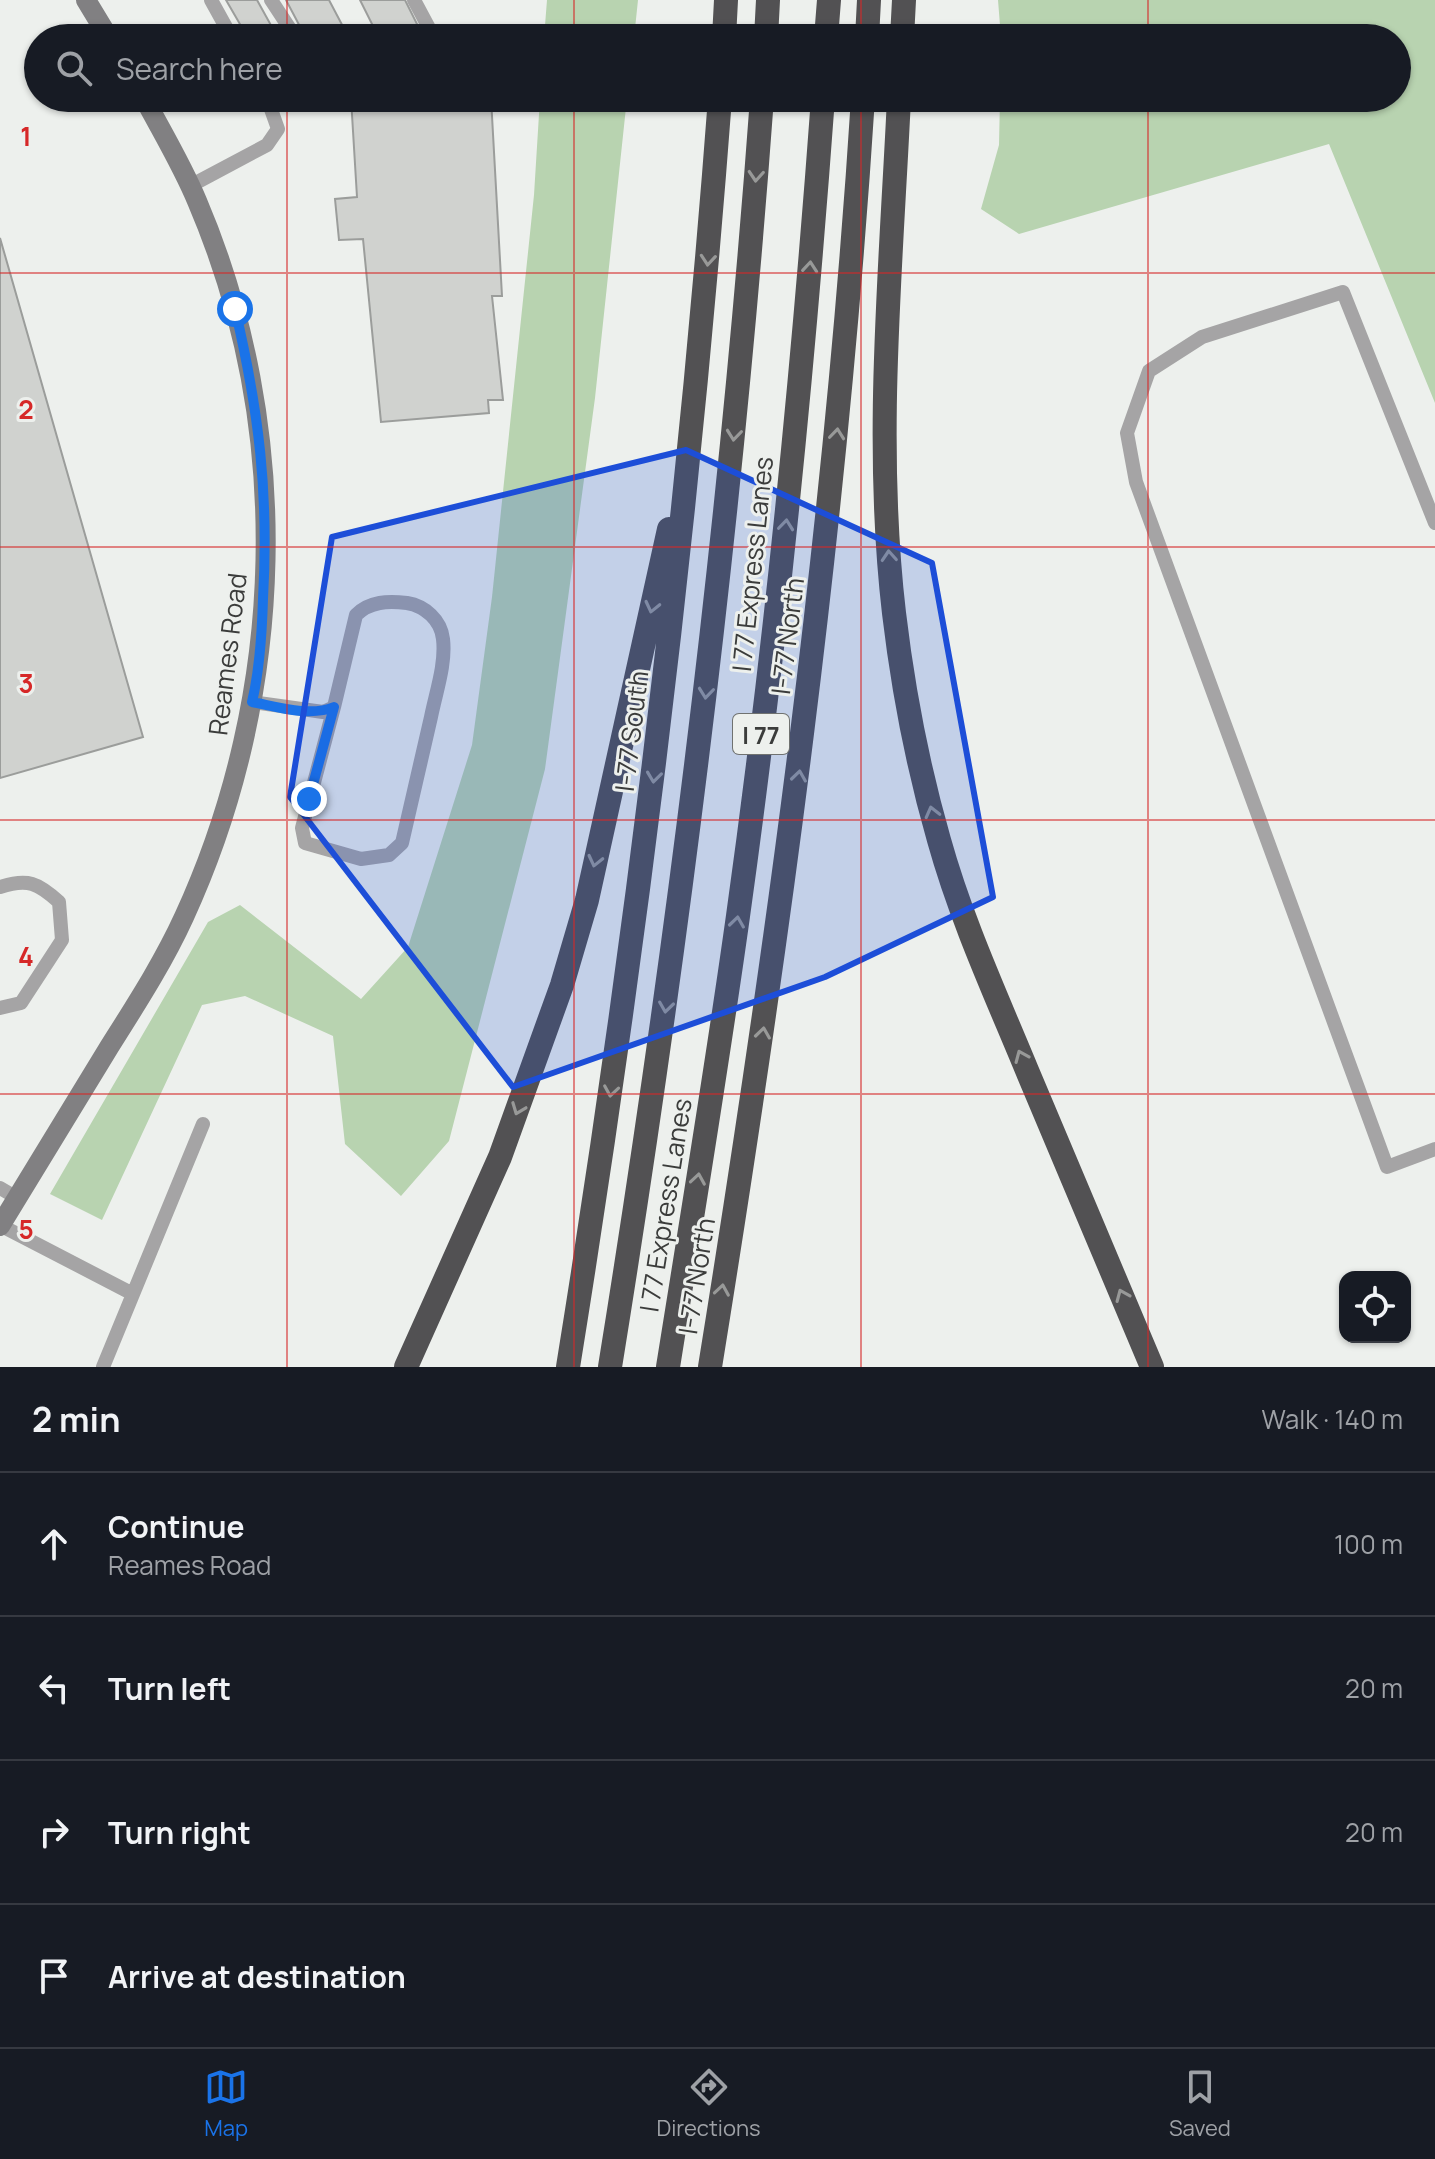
<!DOCTYPE html>
<html lang="en">
<head>
<meta charset="utf-8">
<style>
  :root { --surface:#171b24; --page:#242831; --text:#f1f3f6; --muted:#9ea1a6; --line:#363941; --accent:#1a73e8 }
  body { margin:0; font-family:Manrope,sans-serif; background:var(--page); color:var(--text) }
  .controls { position:absolute; right:24px; bottom:24px; display:grid; overflow:hidden; border-radius:16px; box-shadow:0 2px 6px #0004 }
  .controls button { width:72px; height:72px; display:grid; place-items:center; padding:0; border:0; border-bottom:2px solid var(--line); background:var(--surface); color:var(--text); font:40px sans-serif }
  .stop { position:absolute; width:24px; height:24px; margin:-18px; border:6px solid #1a73e8; border-radius:50%; background:#fff }
  .stop.end { background:#1a73e8; border-color:#fff; box-shadow:0 2px 8px #0008 }
  .list { margin:0; padding:0; list-style:none }
  h2 { display:flex; justify-content:space-between; align-items:center; height:104px; margin:0; padding:0 32px; font-size:34px }
  h2 small { font-size:26px; font-weight:400; color:var(--muted) }
  .list li { display:grid; grid-template-columns:52px 1fr auto; gap:24px; align-items:center; box-sizing:border-box; height:144px; padding:0 32px; border-top:2px solid var(--line) }
  .list b { display:block; font-size:30px; white-space:nowrap }
  .list p { margin:0; font-size:26px; white-space:nowrap; color:var(--muted) }
  .list em { font-size:26px; font-style:normal; color:var(--muted) }
  .icon { flex:none; width:44px; height:44px; fill:none; stroke:currentColor; stroke-width:2; stroke-linecap:round; stroke-linejoin:round }
  .map { position:relative; flex:none; width:1435px; height:1367px; overflow:hidden }
  .search { position:absolute; background:var(--surface); box-shadow:0 2px 6px #0004; left:24px; right:24px; top:24px; height:88px; display:flex; align-items:center; gap:20px; box-sizing:border-box; padding:0 28px; border-radius:44px; color:var(--muted); font-size:30px }
  .sheet { height:680px; background:var(--surface) }
  nav { display:flex; justify-content:space-around; align-items:center; box-sizing:border-box; height:112px; border-top:2px solid var(--line); background:var(--surface); font-size:22px; color:var(--muted) }
  nav a { display:grid; justify-items:center; gap:4px }
  nav .on { color:var(--accent) }
  .map>svg:first-child { display:block }
</style>
</head>
<body>
<div class="map">
<svg width="1435" height="1367" viewBox="0 0 1435 1367">
  <rect width="100%" height="100%" fill="#edf0ed"/>
  <path fill="#b8d3b0" d="M547,0H638L634,38H544Z
    M998,0H1435V403L1329,144L1019,234L981,209L999,145L1000,98H1397V38H1001Z
    M540,98H627L595,398L545,769L449,1141L401,1196L345,1144L333,1036L245,996L202,1005L102,1220L50,1194L208,922L240,905L361,999L408,947L472,745L492,597L534,195Z"/>
  <path fill="#d0d2cf" stroke="#9b9d9b" stroke-width="2" d="M226,0H257L278,38H248Z
    M286,0H329L349,38H306Z
    M360,0H405L421,32L408,38H379Z
    M351,98H491L502,296H492L503,400H488L489,413L381,422L363,239L339,240L335,199L357,197Z
    M0,238L143,737L0,778Z"/>
  <g fill="none" stroke-linecap="round" stroke-linejoin="round">
    <path stroke="#a5a4a5" stroke-width="14" d="M211,0L232,38
      M271,0L296,38
      M414,0L429,28L419,38
      M190,186L267,145L278,129L267,98
      M1435,523L1343,292L1202,337L1149,371L1127,433L1136,482L1387,1167L1435,1149
      M252,702L323,712L334,707L356,615C370,601 388,601 407,603C425,606 441,620 443,639C446,664 436,692 431,717C421,759 412,801 402,843L389,855L361,859L305,843L302,828L334,707
      M0,887C28,878 38,883 59,902L62,940L21,1003L0,1008
      M0,1188L17,1198
      M0,1225L133,1294
      M103,1367L203,1124"/>
    <path stroke="#818082" stroke-width="20" d="M86,0L109,38
      M0,1226C36,1167 72,1108 108,1049C135,1006 163,963 184,917C287,693 294,428 197,201C182,165 162,132 144,98"/>
    <path stroke="#525153" stroke-width="24" d="M724,38L726,0
      M766,38L768,0
      M826,38L829,0
      M867,38L869,0
      M902,38L904,0
      M899,98C891,269 874,442 894,613C903,689 918,767 939,840C961,919 995,993 1026,1068C1068,1168 1110,1267 1152,1367
      M406,1367L500,1157L562,985L587,900L669,529
      M568,1367C636,946 688,524 720,98
      M610,1367C678,946 731,524 762,98
      M668,1367C692,1217 717,1067 738,916C776,644 803,372 823,98
      M710,1367C778,946 836,524 863,98"/>
  </g>
  <defs><path id="oneway-chevron" d="M-2-3.5L2.5 0L-2 3.5" fill="none" stroke-width="1.6" stroke-linecap="round" stroke-linejoin="round" transform="scale(2)"/></defs>
  <g stroke="#989998">
    <use href="#oneway-chevron" transform="translate(756 176) rotate(94)"/>
    <use href="#oneway-chevron" transform="translate(708 260) rotate(95)"/>
    <use href="#oneway-chevron" transform="translate(810 267) rotate(-85)"/>
    <use href="#oneway-chevron" transform="translate(837 434) rotate(-84)"/>
    <use href="#oneway-chevron" transform="translate(734 435) rotate(96)"/>
    <use href="#oneway-chevron" transform="translate(786 525) rotate(-84)"/>
    <use href="#oneway-chevron" transform="translate(889 556) rotate(-94)"/>
    <use href="#oneway-chevron" transform="translate(652 607) rotate(103)"/>
    <use href="#oneway-chevron" transform="translate(706 693) rotate(96)"/>
    <use href="#oneway-chevron" transform="translate(799 776) rotate(-82)"/>
    <use href="#oneway-chevron" transform="translate(654 777) rotate(97)"/>
    <use href="#oneway-chevron" transform="translate(932 812) rotate(-104)"/>
    <use href="#oneway-chevron" transform="translate(595 861) rotate(103)"/>
    <use href="#oneway-chevron" transform="translate(737 922) rotate(-82)"/>
    <use href="#oneway-chevron" transform="translate(666 1007) rotate(98)"/>
    <use href="#oneway-chevron" transform="translate(763 1033) rotate(-82)"/>
    <use href="#oneway-chevron" transform="translate(1021 1056) rotate(-113)"/>
    <use href="#oneway-chevron" transform="translate(611 1091) rotate(99)"/>
    <use href="#oneway-chevron" transform="translate(518 1109) rotate(111)"/>
    <use href="#oneway-chevron" transform="translate(698 1179) rotate(-81)"/>
    <use href="#oneway-chevron" transform="translate(722 1290) rotate(-81)"/>
    <use href="#oneway-chevron" transform="translate(1122 1295) rotate(-113)"/>
  </g>
  <g fill="none" stroke-linecap="round" stroke-linejoin="round">
    <path stroke="#1a73e8" stroke-width="10" d="M235,309C259,411 269,494 263,599C262,632 260,669 252,702C278,707 310,717 334,707L309,799"/>
  </g>
  <path fill="#1d4ed8" fill-opacity="0.2" stroke="#1d4ed8" stroke-width="6" stroke-linejoin="round" d="M686,450L932,563L993,897L825,977L513,1087L290,797L332,537Z"/>
  <path fill="none" stroke="#d62828" stroke-width="2" stroke-opacity="0.55" d="M287,0V38M574,0V38M861,0V38M1148,0V38M287,98V1367M574,98V1367M861,98V1367M1148,98V1367M0,273H1435M0,547H1435M0,820H1435M0,1094H1435"/>
  <g text-anchor="middle" dominant-baseline="central" stroke-width="6" stroke-linejoin="round" paint-order="stroke">
    <rect fill="#edf0ed" stroke="#707270" stroke-width="2" x="733" y="714" width="56" height="40" rx="6"/>
    <g font-size="24" font-weight="bold" fill="#3b3c3b">
      <text x="761" y="734">I 77</text>
    </g>
    <g font-size="26" fill="#3b3c3b" stroke="#edf0ed">
      <text transform="translate(752 564) rotate(-84)">I 77 Express Lanes</text>
      <text transform="translate(787 636) rotate(-83)">I-77 North</text>
      <text transform="translate(227 654) rotate(-83)">Reames Road</text>
      <text transform="translate(631 731) rotate(-83)">I-77 South</text>
      <text transform="translate(665 1205) rotate(-81)">I 77 Express Lanes</text>
      <text transform="translate(696 1276) rotate(-81)">I-77 North</text>
    </g>
  </g>
  <g font-size="26" text-anchor="middle" font-weight="bold" fill="#d62828" stroke="#edf0ed" stroke-width="6" stroke-linejoin="round" paint-order="stroke">
    <text x="26" y="146">1</text>
    <text x="26" y="419">2</text>
    <text x="26" y="693">3</text>
    <text x="26" y="966">4</text>
    <text x="26" y="1239">5</text>
  </g>
</svg>
<div class="controls">
<button><svg class="icon" aria-label="locate" viewBox="0 0 24 24"><circle cx="12" cy="12" r="6"/><path d="M12 2v4M12 18v4M2 12h4M18 12h4"/></svg></button>
</div>
<div class="stop" style="left:235px;top:309px"></div>
<div class="stop end" style="left:309px;top:799px"></div>
<div class="search"><svg class="icon" aria-label="search" viewBox="0 0 24 24"><circle cx="10" cy="10" r="6"/><path d="M15 15l6 6"/></svg>Search here</div>
</div>
<section class="sheet">
<h2>2 min<small>Walk · 140 m</small></h2>
<ul class="list">
<li><svg class="icon" aria-label="ahead" viewBox="0 0 24 24"><path d="M12 20V5M6 11l6-6 6 6"/></svg><div><b>Continue</b><p>Reames Road</p></div><em>100 m</em></li>
<li><svg class="icon" aria-label="left" viewBox="0 0 24 24"><path d="M17 20v-9H6M10 6l-5 5 5 5"/></svg><div><b>Turn left</b></div><em>20 m</em></li>
<li><svg class="icon" aria-label="right" viewBox="0 0 24 24"><path d="M7 20v-9h11M14 6l5 5-5 5"/></svg><div><b>Turn right</b></div><em>20 m</em></li>
<li><svg class="icon" aria-label="arrive" viewBox="0 0 24 24"><path d="M6 21V4h12l-3 4 3 4H6"/></svg><div><b>Arrive at destination</b></div></li>
</ul>
</section>
<nav>
<a class="on"><svg class="icon" aria-label="map" viewBox="0 0 24 24"><path d="M3 6l6-2 6 2 6-2v14l-6 2-6-2-6 2zM9 4v14M15 6v14"/></svg>Map</a>
<a><svg class="icon" aria-label="directions" viewBox="0 0 24 24"><path d="M12 3l9 9-9 9-9-9zM9 14v-3h6M13 9l2 2-2 2"/></svg>Directions</a>
<a><svg class="icon" aria-label="saved" viewBox="0 0 24 24"><path d="M7 4h10v16l-5-4-5 4z"/></svg>Saved</a>
</nav>
</body>
</html>
